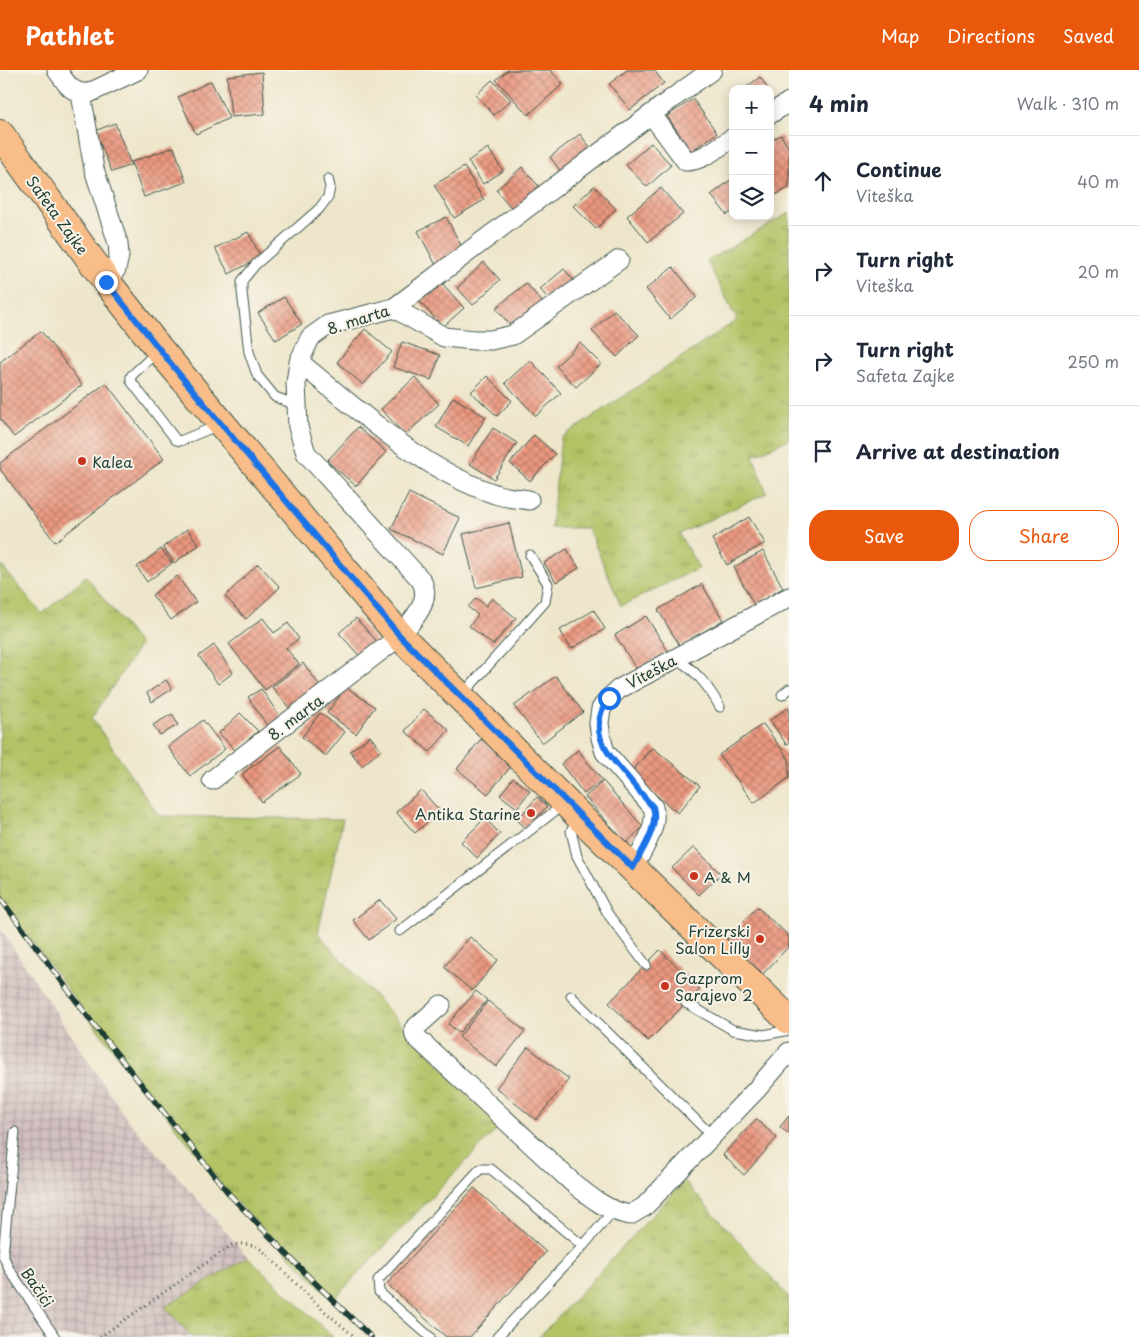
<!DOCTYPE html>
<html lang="en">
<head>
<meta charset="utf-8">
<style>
  :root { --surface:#fff; --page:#f2f2f3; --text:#1f2937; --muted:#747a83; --line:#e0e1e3; --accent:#ea580c }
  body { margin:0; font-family:"Playpen Sans",sans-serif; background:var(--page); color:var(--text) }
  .controls { position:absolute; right:15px; top:15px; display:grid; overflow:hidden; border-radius:10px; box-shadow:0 2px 12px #0003 }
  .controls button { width:45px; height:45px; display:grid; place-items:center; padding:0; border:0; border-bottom:1px solid var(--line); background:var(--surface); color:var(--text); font:25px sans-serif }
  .stop { position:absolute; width:15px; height:15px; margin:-11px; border:4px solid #1a73e8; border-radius:50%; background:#fff }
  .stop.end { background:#1a73e8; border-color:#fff; box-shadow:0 1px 5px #0008 }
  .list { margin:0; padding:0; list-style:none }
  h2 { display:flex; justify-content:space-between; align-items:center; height:65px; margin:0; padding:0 20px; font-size:21px }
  h2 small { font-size:16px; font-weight:400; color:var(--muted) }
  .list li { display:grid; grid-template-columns:32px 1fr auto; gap:15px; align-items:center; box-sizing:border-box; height:90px; padding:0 20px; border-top:1px solid var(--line) }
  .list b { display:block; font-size:19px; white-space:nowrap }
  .list p { margin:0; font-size:16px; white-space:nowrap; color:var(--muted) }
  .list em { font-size:16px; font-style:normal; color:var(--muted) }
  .actions { display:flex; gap:10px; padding:15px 20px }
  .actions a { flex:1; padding:11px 0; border:1px solid var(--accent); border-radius:20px; text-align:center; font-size:18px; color:var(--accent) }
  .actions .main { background:var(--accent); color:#fff }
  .icon { flex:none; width:28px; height:28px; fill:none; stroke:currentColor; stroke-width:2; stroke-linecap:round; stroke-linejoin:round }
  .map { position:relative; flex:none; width:789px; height:1267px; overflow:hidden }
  header { display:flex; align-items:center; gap:30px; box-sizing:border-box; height:70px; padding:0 25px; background:var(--accent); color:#fff }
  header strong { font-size:24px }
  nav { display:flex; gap:28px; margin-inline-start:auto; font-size:18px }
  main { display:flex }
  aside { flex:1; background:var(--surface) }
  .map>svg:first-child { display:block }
</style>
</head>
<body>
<header>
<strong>Pathlet</strong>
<nav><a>Map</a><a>Directions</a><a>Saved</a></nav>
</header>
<main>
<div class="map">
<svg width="789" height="1267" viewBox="0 0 789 1267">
  <defs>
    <pattern id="industrial-grid" width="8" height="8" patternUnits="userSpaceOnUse" patternTransform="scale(1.25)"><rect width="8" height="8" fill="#d1bfbf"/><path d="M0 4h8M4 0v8" fill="none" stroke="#a99c9c"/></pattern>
    <pattern id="grass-tufts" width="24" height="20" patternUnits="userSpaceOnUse" patternTransform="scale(1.25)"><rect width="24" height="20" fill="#b2c265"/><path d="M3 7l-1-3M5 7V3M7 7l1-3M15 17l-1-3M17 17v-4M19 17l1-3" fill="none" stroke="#909f54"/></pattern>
    <pattern id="building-cross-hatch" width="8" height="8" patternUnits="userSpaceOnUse" patternTransform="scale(1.25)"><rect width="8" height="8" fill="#eb977f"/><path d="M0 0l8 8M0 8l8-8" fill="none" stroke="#be7c69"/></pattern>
  </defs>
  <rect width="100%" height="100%" fill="#f7f3e8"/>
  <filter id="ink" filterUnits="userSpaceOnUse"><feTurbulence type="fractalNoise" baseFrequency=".02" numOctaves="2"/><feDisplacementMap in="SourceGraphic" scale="10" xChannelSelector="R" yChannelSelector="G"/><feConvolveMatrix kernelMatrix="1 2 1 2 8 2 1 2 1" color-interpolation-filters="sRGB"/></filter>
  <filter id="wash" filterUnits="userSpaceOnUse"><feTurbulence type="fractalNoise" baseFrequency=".0096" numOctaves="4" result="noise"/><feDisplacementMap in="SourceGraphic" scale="20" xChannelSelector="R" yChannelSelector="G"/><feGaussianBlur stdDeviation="1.12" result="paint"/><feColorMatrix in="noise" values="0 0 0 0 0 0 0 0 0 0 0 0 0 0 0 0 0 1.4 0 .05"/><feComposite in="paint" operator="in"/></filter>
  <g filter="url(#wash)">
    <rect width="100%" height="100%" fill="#eee6cb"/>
    <path fill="url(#industrial-grid)" d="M0,858L126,1048L248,1187L165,1237L192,1267H0Z"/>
    <path fill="url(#grass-tufts)" stroke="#68804c" d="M789,143V369L753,386L767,423L679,464L699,498L621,536L588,458H551L561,368L737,250L707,191Z
      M0,494L42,544L86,506L140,575L92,648L159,746L343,749L318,863L369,920L499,1057L333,1230L230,1125L97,959L0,828Z
      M684,1111L789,1227V1267H539Z
      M248,1187L333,1267H192L165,1237Z"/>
    <g id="blocks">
      <path fill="url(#building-cross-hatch)" d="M508,0H550L563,14L528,45L496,10Z
        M627,0H654L664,13L630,40L609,14Z
        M262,2L265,44L231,47L227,6Z
        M760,7L768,19H744Z
        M492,10L511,30L494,45L476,25Z
        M211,11L229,48L196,64L178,27Z
        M693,29L717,63L691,81L667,46Z
        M115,53L131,95L112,102L95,61Z
        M580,64L595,84L565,107L550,87Z
        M781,65L789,79V118L775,125L770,116V71Z
        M651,73L671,95L647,117L626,95Z
        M174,77L186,112L144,127L131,92Z
        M488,78L503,101L483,114L468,91Z
        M464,97L484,130L454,148L434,115Z
        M522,97L543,121L516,143L496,120Z
        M733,108V141L727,145L711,125Z
        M594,116L616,139L596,159L573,136Z
        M661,118L683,144L648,172L627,146Z
        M446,147L464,181L436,195L418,161Z
        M248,162L261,187L229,204L215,178Z
        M484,192L500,210L473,235L457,218Z
        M673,197L697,227L670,249L646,219Z
        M564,199L575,212L551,232L540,219Z
        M442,213L464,238L443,257L420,232Z
        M526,213L544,234L514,260L496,238Z
        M284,227L302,254L276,270L258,243Z
        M614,240L639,265L617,287L592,261Z
        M365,259L392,282L363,315L337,292Z
        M41,261L82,315L14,367L0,349V292Z
        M402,272L440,285L431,310L393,297Z
        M580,273L601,294L576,317L556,296Z
        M530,290L561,323L536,346L505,313Z
        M487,306L512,331L497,346L471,322Z
        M415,307L439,334L405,365L381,339Z
        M106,313L164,389L55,472L0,399V393Z
        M453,327L486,347L468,376L436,357Z
        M358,357L386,382L356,416L327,391Z
        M493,358L517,373L494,409L470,394Z
        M534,365L555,384L530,411L510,393Z
        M409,423L460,448L443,484L391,459Z
        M749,447L765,473L727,495L712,469Z
        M509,453L522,507L476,518L463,464Z
        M187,459L199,475L174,493L163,477Z
        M161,479L172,493L147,512L137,497Z
        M567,479L579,498L556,512L544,493Z
        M763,481L783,518L754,535L734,497Z
        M258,494L280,517L246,549L225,526Z
        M177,506L196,532L171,550L152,525Z
        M702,514L723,550L680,576L658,540Z
        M476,528L486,536L492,528L516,548L493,575L469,556L478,545L468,537Z
        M594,540L605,559L571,579L560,560Z
        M646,546L668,581L637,600L615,565Z
        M263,548L274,563L288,553L299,569L286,578L299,594L265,620L229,574Z
        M356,548L380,575L363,590L339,563Z
        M214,575L233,603L218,614L199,586Z
        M303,593L324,621L294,644L272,617Z
        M556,606L583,642L542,673L514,636Z
        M166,610L172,619L152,632L147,623Z
        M346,617L375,637L356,664L327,643Z
        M261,619L283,651L270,660L248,627Z
        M789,637V673L786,674L770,650Z
        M424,639L449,660L430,682L405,661Z
        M240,643L258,661L236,681L219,663Z
        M320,643L345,662L326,686L302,667Z
        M172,644L178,655L160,665L153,655Z
        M203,650L225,679L190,706L168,677Z
        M763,654L789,689V708L754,733L719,685Z
        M370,666L381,680L362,696L350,681Z
        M481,669L513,694L488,724L457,699Z
        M280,676L301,704L262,732L242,704Z
        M652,677L700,716L678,743L630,704Z
        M578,680L602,710L584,724L561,694Z
        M513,708L530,721L517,738L500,725Z
        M603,711L643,757L626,773L585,727Z
        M421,720L440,741L415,763L396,742Z
        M537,727L547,736L527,759L517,750Z
        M485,748L500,764L477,788L461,772Z
        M694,777L721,804L699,825L672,798Z
        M380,830L396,849L369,870L353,850Z
        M757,837L789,866V876L763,904L726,870Z
        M470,867L498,890L472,921L444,897Z
        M660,880L700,919L648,971L609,933Z
        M476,921L487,930L459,963L448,954Z
        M488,931L525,961L496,997L459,967Z
        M528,977L569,1009L536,1050L496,1018Z
        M789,1046V1064L780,1057Z
        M756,1049L777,1068L744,1105L723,1085Z
        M474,1118L546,1182L470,1267H446L387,1214Z"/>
    </g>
  </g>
  <g filter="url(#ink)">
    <use href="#blocks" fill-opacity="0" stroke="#3e564b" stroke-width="1"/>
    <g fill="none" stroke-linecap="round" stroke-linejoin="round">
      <g stroke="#3e564b" stroke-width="11">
        <path id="service" d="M158,281L131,306V311L176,370L180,371L219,355
          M296,335L275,327L257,305L249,282L242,222V211L256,194L319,139L328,127L330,117L328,109
          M675,588C697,601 708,616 720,637
          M462,625L545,532L548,514L530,485
          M782,625L789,619
          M579,750L571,761L577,786L608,844L646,895
          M400,861L564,734
          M571,926L712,1066
          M686,933L733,960L764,965L789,960
          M15,1062L3,1185L9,1199L55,1267
          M430,1267L379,1222L378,1210L480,1099H491L583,1176
          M497,1267L583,1176L613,1141"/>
      </g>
      <g stroke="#3e564b" stroke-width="21">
        <path id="minor" d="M57,0C66,13 72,25 89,23L138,0
          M81,24L94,99L118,173L119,186L116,199L107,212
          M770,44L789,32
          M652,45L686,91C703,91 719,76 733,68
          M394,238L444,267L474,270H491L513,265L619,190
          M299,292C360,341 420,399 495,424C506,428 518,428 529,430
          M212,710L400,566C413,549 433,531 421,510L306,383L298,357L296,313L299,292L310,268L328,255L394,238L670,30L712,0
          M633,798C642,780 659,757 653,737L605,682L601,668L599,653L601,639L609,628L619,619L789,527
          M441,935L414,959L415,966L573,1113C590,1127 607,1141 630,1145L644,1137L756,1020L789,982"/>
      </g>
      <g stroke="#3e564b" stroke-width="30">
        <path id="primary" d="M0,64L107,212L159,279L400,566L581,748L789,950"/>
      </g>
      <path stroke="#3e564b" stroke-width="3" stroke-dasharray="1 4" stroke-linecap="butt" d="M100,1267L232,1175C244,1173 252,1174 262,1180L322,1239L355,1267"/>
      <use href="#service" stroke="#fff" stroke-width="9"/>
      <use href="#minor" stroke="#fff" stroke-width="19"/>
      <use href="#primary" stroke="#f8bd88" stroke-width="28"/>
      <g stroke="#1f3d34" stroke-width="5.5">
        <path id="rail" d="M0,828L97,959L230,1125L308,1206L371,1267"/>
      </g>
      <use href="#rail" stroke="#f7f3e8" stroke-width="4" stroke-dasharray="11" stroke-linecap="butt"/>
    </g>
  </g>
  <g fill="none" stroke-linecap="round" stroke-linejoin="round" filter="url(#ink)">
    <path stroke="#1a73e8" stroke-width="6" d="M106,212L180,305L400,566L633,798C642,780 659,757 653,737C643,726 634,715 625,704C604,680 587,659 609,628"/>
  </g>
  <g fill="#c8321e" stroke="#f7f3e8" stroke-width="2">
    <circle cx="82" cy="391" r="5"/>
    <circle cx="531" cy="743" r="5"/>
    <circle cx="694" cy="806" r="5"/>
    <circle cx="760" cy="869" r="5"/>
    <circle cx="665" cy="916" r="5"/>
  </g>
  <g text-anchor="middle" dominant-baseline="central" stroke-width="4" stroke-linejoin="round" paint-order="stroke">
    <g font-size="15" fill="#1f3d34" stroke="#f7f3e8">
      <text transform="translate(58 145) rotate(54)">Safeta Zajke</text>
      <text transform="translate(358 249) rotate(-18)">8. marta</text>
      <text transform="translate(651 601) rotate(-28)">Viteška</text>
      <text transform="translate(295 647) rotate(-37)">8. marta</text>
      <text transform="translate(38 1217) rotate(56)">Bačići</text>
    </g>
    <g font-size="15" fill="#1f3d34" stroke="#f7f3e8" text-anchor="start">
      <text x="92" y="391">Kalea</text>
      <text x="521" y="743" text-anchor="end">Antika Starine</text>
      <text x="704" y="806">A &amp; M</text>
      <text x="750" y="860" text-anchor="end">Frizerski<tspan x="750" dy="17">Salon Lilly</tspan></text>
      <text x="675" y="907">Gazprom<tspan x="675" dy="17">Sarajevo 2</tspan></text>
    </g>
  </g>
</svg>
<div class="controls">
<button>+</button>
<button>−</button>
<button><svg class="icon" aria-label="layers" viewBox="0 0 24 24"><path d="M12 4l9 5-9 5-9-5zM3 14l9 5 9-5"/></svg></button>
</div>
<div class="stop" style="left:609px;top:628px"></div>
<div class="stop end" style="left:106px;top:212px"></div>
</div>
<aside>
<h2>4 min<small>Walk · 310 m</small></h2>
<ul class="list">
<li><svg class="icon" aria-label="ahead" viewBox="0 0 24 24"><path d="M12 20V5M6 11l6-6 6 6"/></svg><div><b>Continue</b><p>Viteška</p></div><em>40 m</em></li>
<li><svg class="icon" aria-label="right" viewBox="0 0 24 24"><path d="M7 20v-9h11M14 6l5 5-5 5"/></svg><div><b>Turn right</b><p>Viteška</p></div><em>20 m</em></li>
<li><svg class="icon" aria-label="right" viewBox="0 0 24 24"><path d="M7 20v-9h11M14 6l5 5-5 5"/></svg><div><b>Turn right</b><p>Safeta Zajke</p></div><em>250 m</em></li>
<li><svg class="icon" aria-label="arrive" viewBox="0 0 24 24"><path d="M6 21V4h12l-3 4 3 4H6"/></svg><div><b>Arrive at destination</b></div></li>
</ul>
<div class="actions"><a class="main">Save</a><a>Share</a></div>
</aside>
</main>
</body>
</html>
